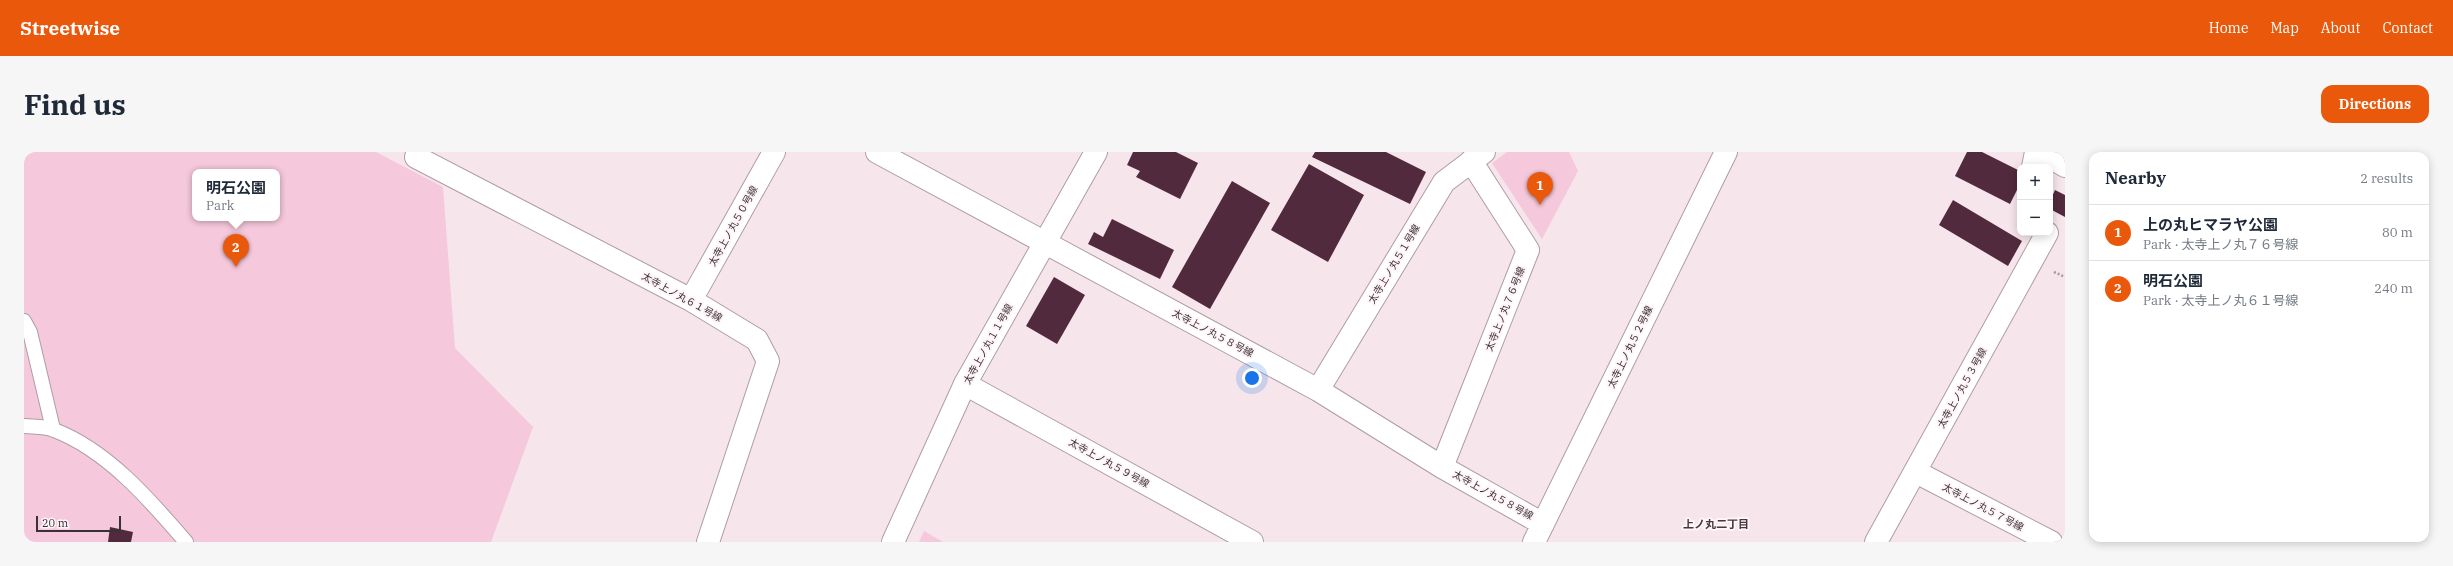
<!DOCTYPE html>
<html lang="en">
<head>
<meta charset="utf-8">
<style>
  :root { --surface:#fff; --page:#f6f6f7; --text:#1f2937; --muted:#747a83; --line:#e0e1e3; --accent:#ea580c }
  body { margin:0; font-family:"IBM Plex Serif","Noto Sans JP",serif; background:var(--page); color:var(--text) }
  .controls { position:absolute; right:12px; top:12px; display:grid; overflow:hidden; border-radius:8px; box-shadow:0 2px 10px #0003 }
  .controls button { width:36px; height:36px; display:grid; place-items:center; padding:0; border:0; border-bottom:1px solid var(--line); background:var(--surface); color:var(--text); font:20px sans-serif }
  .scale { position:absolute; left:12px; bottom:10px; width:85px; box-sizing:border-box; padding-left:4px; border:2px solid #393235; border-top:0; font-size:11px; line-height:14px; white-space:nowrap; color:#393235; -webkit-text-stroke:3px #fff4f8; paint-order:stroke }
  .you { position:absolute; left:1228px; top:226px; width:14px; height:14px; margin:-10px; border:3px solid #fff; border-radius:50%; background:#1a73e8; box-shadow:0 0 0 6px #1a73e833 }
  .badge { display:grid; place-items:center; width:26px; height:26px; border-radius:50%; background:var(--accent); color:#fff; font-size:13px; font-weight:700 }
  .pin { position:absolute; translate:-50% -33px; filter:drop-shadow(0 1px 2px #0008) }
  .pin::after { content:''; position:absolute; top:21px; width:14px; height:12px; background:inherit; clip-path:polygon(0 0,100% 0,50% 100%) }
  .popup { position:absolute; left:168px; top:17px; width:88px; height:52px; box-sizing:border-box; display:grid; place-content:center; border-radius:8px; background:var(--surface); filter:drop-shadow(0 1px 3px #0005); font-size:13px; white-space:nowrap; color:var(--muted) }
  .popup b { font-size:15px; color:var(--text) }
  .popup::after { content:''; position:absolute; left:50%; top:100%; margin-left:-8px; border:8px solid transparent; border-top-color:var(--surface) }
  .list { margin:0; padding:0; list-style:none }
  h2 { display:flex; justify-content:space-between; align-items:center; height:52px; margin:0; padding:0 16px; font-size:17px }
  h2 small { font-size:13px; font-weight:400; color:var(--muted) }
  .list li { display:grid; grid-template-columns:26px 1fr auto; gap:12px; align-items:center; box-sizing:border-box; height:56px; padding:0 16px; border-top:1px solid var(--line) }
  .list b { display:block; font-size:15px; white-space:nowrap }
  .list p { margin:0; font-size:13px; white-space:nowrap; color:var(--muted) }
  .list em { font-size:13px; font-style:normal; color:var(--muted) }
  .map { position:relative; flex:none; width:2041px; height:390px; overflow:hidden; border-radius:12px }
  header { display:flex; align-items:center; gap:24px; box-sizing:border-box; height:56px; padding:0 20px; background:var(--accent); color:#fff }
  header strong { font-size:19px }
  nav { display:flex; gap:22px; margin-inline-start:auto; font-size:14px }
  .intro { display:flex; align-items:center; justify-content:space-between; box-sizing:border-box; height:96px; padding:0 24px }
  h1 { margin:0; font-size:28px }
  .button { padding:10px 18px; border-radius:12px; background:var(--accent); color:#fff; font-size:14px; font-weight:700 }
  main { display:flex; gap:24px; padding:0 24px }
  aside { flex:1; background:var(--surface); border-radius:12px; box-shadow:0 2px 10px #0003 }
  .map>svg:first-child { display:block }
</style>
</head>
<body>
<header>
<strong>Streetwise</strong>
<nav><a>Home</a><a>Map</a><a>About</a><a>Contact</a></nav>
</header>
<div class="intro"><h1>Find us</h1><a class="button">Directions</a></div>
<main>
<div class="map">
<svg width="2041" height="390" viewBox="0 0 2041 390">
  <rect width="100%" height="100%" fill="#f6e5eb"/>
  <path fill="#f5c8db" fill-rule="evenodd" d="M0,0H352L419,35L431,196L509,275L467,390H0ZM171,20H253V66H171Z
    M1483,0H1545L1554,19L1518,87L1468,11Z
    M900,379L919,390H895Z"/>
  <path fill="#522a3d" d="M1109,0H1152L1174,11L1156,47L1112,25L1116,19L1103,13Z
    M1291,0H1362L1402,20L1386,52L1288,5Z
    M1943,0H1958L1996,19V32L1986,52L1931,24Z
    M1285,12L1340,43L1304,110L1247,78Z
    M1208,29L1246,51L1186,157L1148,135Z
    M2031,38L2041,43V65L2026,57V49Z
    M1929,48L1998,89L1984,114L1915,73Z
    M1088,67L1150,98L1136,127L1064,92L1070,80L1079,85Z
    M1030,125L1061,143L1033,192L1002,174Z
    M86,375L109,380L107,390H84Z"/>
  <g fill="none" stroke-linecap="round" stroke-linejoin="round">
    <g stroke="#ae9da4" stroke-width="16">
      <path id="service" d="M0,169L6,180L29,277
        M0,274C9,275 21,274 30,278C83,298 126,348 162,390"/>
    </g>
    <g stroke="#ae9da4" stroke-width="24">
      <path id="minor" d="M853,0L1294,238L1418,315L1519,372
        M392,5L667,148L733,188L744,209L684,390
        M2009,15L2012,0
        M667,148L750,0
        M941,232L1228,390
        M1294,238L1420,30L1460,0
        M1418,315L1504,98L1447,9
        M1892,320L2027,390
        M1510,390L1702,0
        M1852,390L2023,81"/>
    </g>
    <g stroke="#ae9da4" stroke-width="24">
      <path id="tertiary" d="M2017,0L2041,14
        M869,390L941,232L1072,0"/>
    </g>
    <path stroke="#a4989c" stroke-width="2.5" stroke-dasharray="2 2" stroke-linecap="butt" d="M2030,120L2041,125"/>
    <use href="#service" stroke="#fff" stroke-width="14"/>
    <use href="#minor" stroke="#fff" stroke-width="22"/>
    <use href="#tertiary" stroke="#fff" stroke-width="22"/>
  </g>
  <g text-anchor="middle" dominant-baseline="central" stroke-width="4" stroke-linejoin="round" paint-order="stroke">
    <g font-size="10" fill="#393235" stroke="#fff4f8">
      <text transform="translate(709 74) rotate(-61)">太寺上ノ丸５０号線</text>
      <text transform="translate(1370 112) rotate(-59)">太寺上ノ丸５１号線</text>
      <text transform="translate(658 145) rotate(29)">太寺上ノ丸６１号線</text>
      <text transform="translate(1481 157) rotate(-68)">太寺上ノ丸７６号線</text>
      <text transform="translate(1189 181) rotate(28)">太寺上ノ丸５８号線</text>
      <text transform="translate(964 192) rotate(-61)">太寺上ノ丸１１号線</text>
      <text transform="translate(1606 195) rotate(-64)">太寺上ノ丸５２号線</text>
      <text transform="translate(1938 236) rotate(-61)">太寺上ノ丸５３号線</text>
      <text transform="translate(1085 311) rotate(29)">太寺上ノ丸５９号線</text>
      <text transform="translate(1469 343) rotate(29)">太寺上ノ丸５８号線</text>
      <text transform="translate(1959 355) rotate(28)">太寺上ノ丸５７号線</text>
    </g>
    <g font-size="11" font-weight="bold" fill="#45373d" stroke="#fff4f8">
      <text x="1692" y="372">上ノ丸二丁目</text>
    </g>
  </g>
</svg>
<div class="controls">
<button>+</button>
<button>−</button>
</div>
<div class="scale">20 m</div>
<div class="you"></div>
<div class="pin badge" style="left:1516px;top:53px">1</div>
<div class="pin badge" style="left:212px;top:115px">2</div>
<div class="popup"><b>明石公園</b>Park</div>
</div>
<aside>
<h2>Nearby<small>2 results</small></h2>
<ul class="list">
<li><span class="badge">1</span><div><b>上の丸ヒマラヤ公園</b><p>Park · 太寺上ノ丸７６号線</p></div><em>80 m</em></li>
<li><span class="badge">2</span><div><b>明石公園</b><p>Park · 太寺上ノ丸６１号線</p></div><em>240 m</em></li>
</ul>
</aside>
</main>
</body>
</html>
